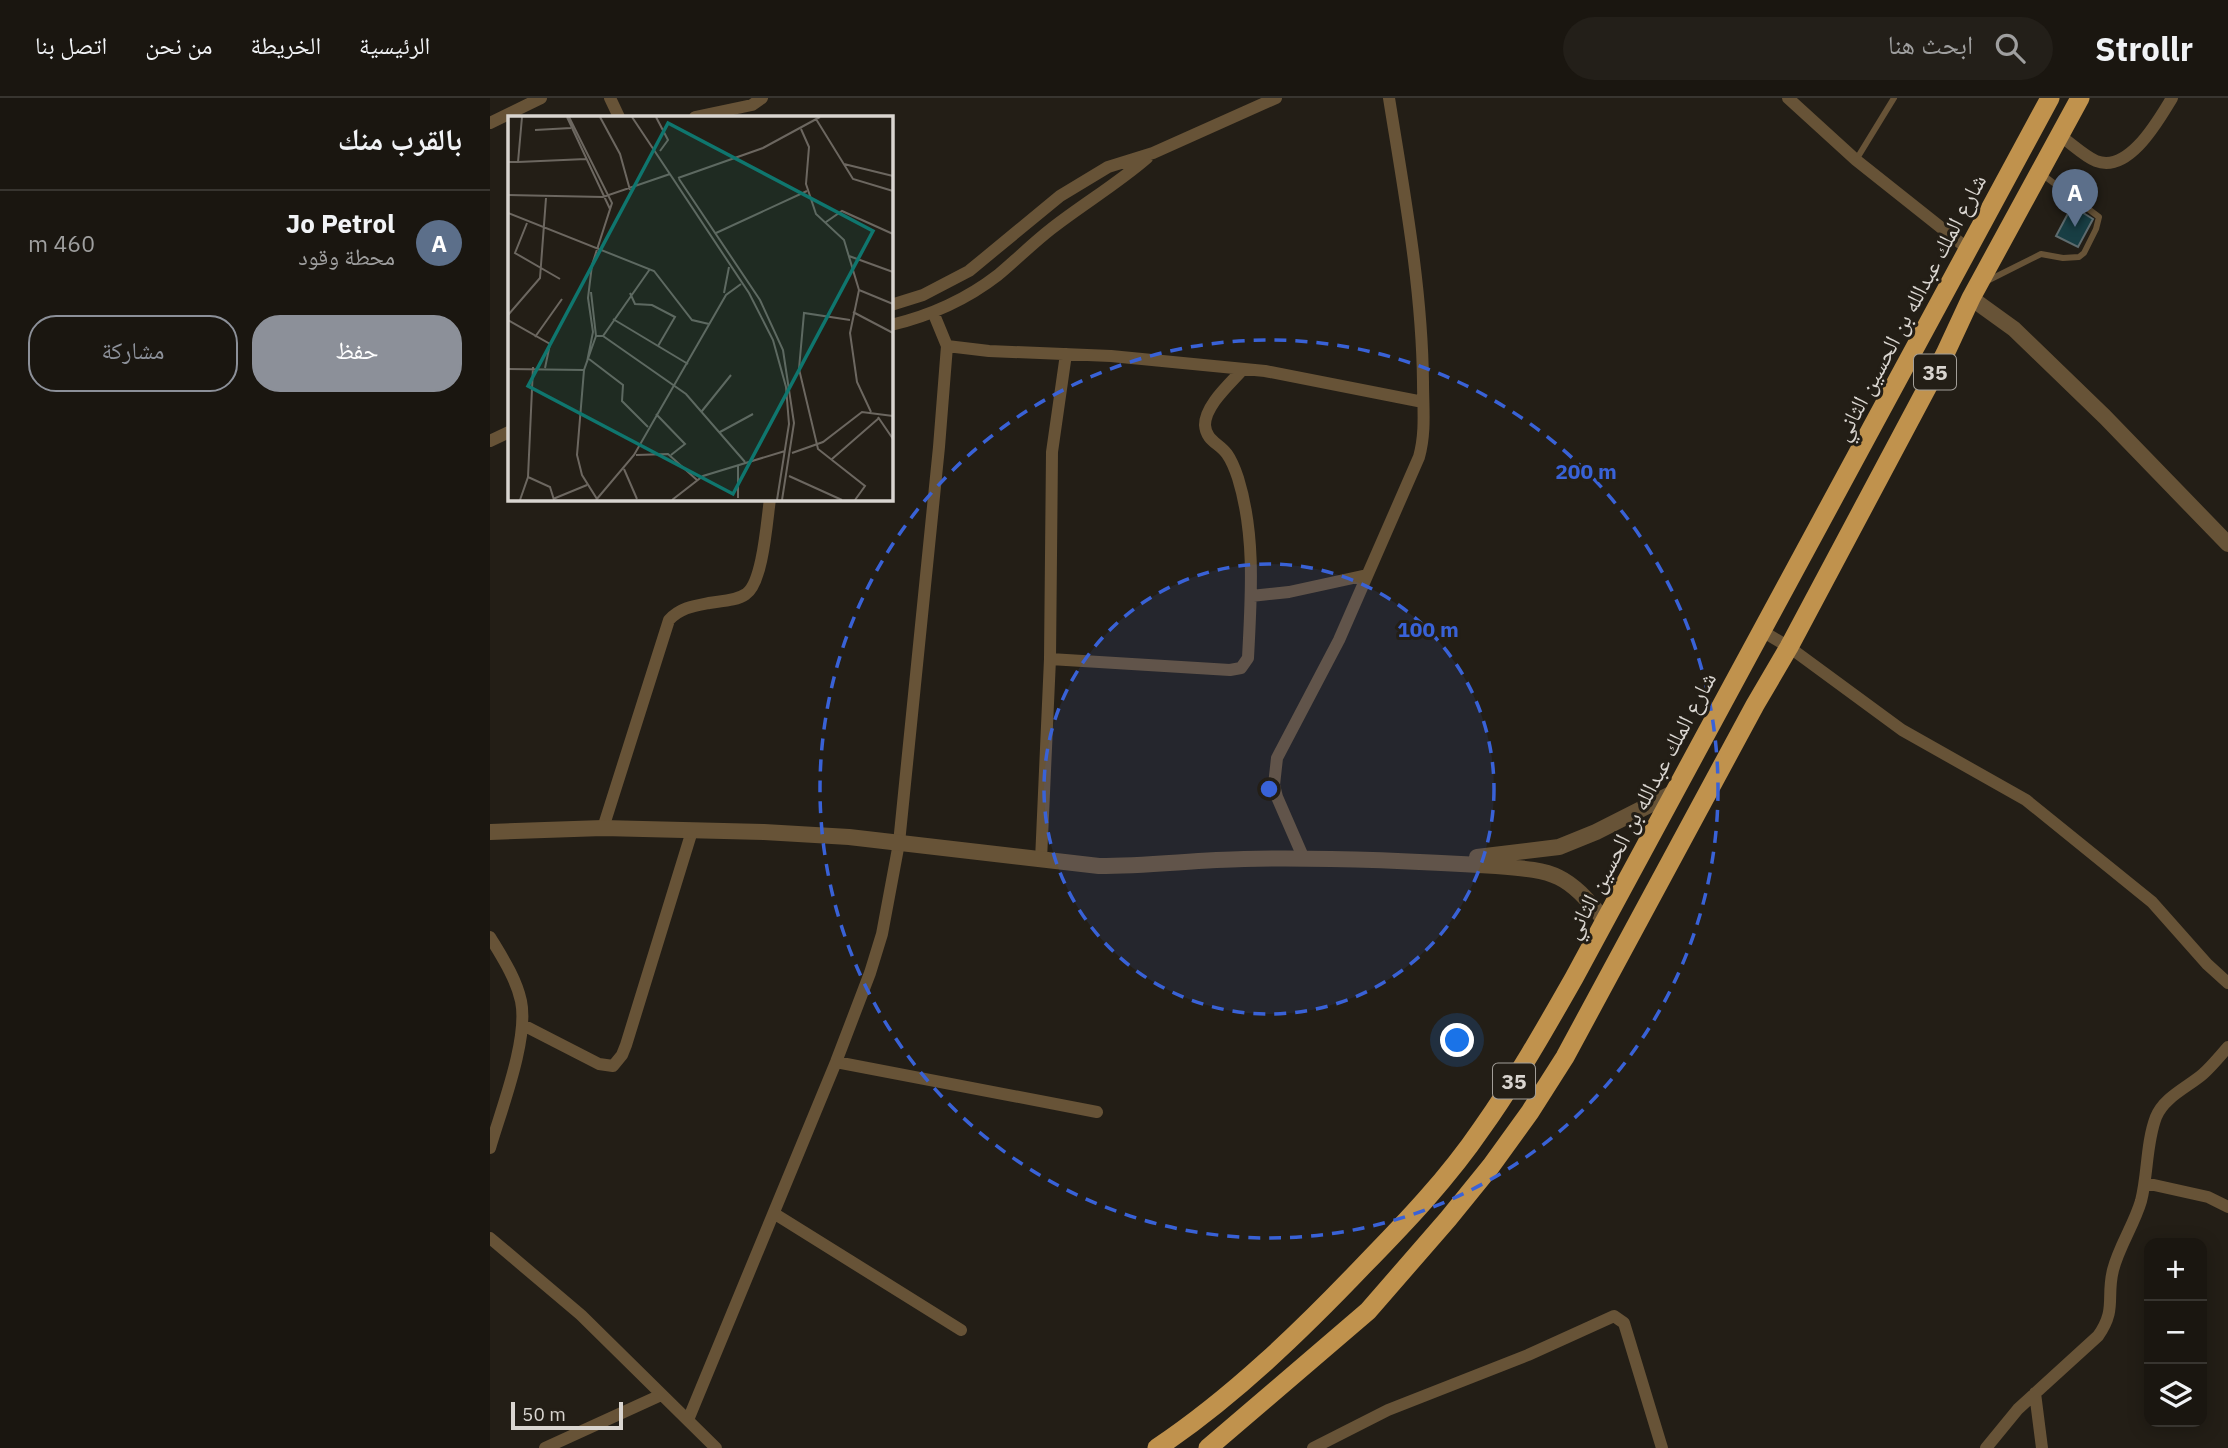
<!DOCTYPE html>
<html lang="ar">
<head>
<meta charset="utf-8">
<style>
  :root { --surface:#1a1610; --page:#231f19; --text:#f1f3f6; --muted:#9f9f9f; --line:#383530; --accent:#8c9099 }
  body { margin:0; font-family:"IBM Plex Sans","Noto Naskh Arabic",sans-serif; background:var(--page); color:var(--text); direction:rtl }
  .controls { position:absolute; right:21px; bottom:21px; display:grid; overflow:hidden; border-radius:14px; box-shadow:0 4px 18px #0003 }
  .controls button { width:63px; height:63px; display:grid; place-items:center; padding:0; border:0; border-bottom:2px solid var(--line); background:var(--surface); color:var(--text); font:35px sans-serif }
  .scale { position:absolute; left:21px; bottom:18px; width:112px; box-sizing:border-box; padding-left:7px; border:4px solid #d9d5d0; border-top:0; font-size:19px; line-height:24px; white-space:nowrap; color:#d9d5d0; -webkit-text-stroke:5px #231e16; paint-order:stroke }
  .you { position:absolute; left:968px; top:943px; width:24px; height:24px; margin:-18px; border:5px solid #fff; border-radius:50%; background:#1a73e8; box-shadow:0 0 0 10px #1a73e833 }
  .badge { display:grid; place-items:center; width:46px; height:46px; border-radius:50%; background:var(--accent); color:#fff; font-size:23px; font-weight:700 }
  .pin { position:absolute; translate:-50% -58px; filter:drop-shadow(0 2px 4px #0008) }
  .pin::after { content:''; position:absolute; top:37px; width:24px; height:21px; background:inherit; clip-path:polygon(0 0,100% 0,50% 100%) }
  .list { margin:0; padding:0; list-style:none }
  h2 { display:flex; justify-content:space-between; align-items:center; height:91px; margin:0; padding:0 28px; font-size:30px }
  h2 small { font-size:23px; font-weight:400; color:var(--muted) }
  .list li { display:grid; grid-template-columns:46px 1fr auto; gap:21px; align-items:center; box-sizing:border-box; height:105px; padding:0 28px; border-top:2px solid var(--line) }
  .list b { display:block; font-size:26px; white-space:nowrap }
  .list p { margin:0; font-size:23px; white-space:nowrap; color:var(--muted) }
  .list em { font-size:23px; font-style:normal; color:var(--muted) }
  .actions { display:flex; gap:14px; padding:21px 28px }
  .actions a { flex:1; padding:16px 0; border:2px solid var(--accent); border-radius:28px; text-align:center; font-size:24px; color:var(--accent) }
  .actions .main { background:var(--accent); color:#fff }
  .icon { flex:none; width:38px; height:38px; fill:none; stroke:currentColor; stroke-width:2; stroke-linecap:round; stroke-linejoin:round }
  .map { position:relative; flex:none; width:1738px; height:1350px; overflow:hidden; direction:ltr }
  header { display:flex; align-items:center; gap:42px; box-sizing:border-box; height:98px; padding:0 35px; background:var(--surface); border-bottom:2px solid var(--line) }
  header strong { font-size:33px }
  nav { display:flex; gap:38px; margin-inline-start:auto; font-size:24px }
  .search { width:490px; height:63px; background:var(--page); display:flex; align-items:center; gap:18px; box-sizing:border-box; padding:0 24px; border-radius:38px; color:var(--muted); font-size:26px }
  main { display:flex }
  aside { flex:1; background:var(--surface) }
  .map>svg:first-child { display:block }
</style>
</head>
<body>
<header>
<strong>Strollr</strong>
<div class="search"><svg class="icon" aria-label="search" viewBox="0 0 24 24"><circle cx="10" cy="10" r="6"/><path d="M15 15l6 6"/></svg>ابحث هنا</div>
<nav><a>الرئيسية</a><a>الخريطة</a><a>من نحن</a><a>اتصل بنا</a></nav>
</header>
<main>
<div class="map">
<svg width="1738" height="1350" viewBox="0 0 1738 1350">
  <rect width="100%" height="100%" fill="#231e16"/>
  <path fill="#183e44" stroke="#5e6b6e" stroke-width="2" d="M1582,108L1603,121L1588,149L1566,138Z"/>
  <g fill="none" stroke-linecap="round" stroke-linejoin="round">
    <path stroke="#675337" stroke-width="6" d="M1366,62L1404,0
      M1495,184L1551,156L1573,160L1589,159L1594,155L1606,131L1609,119L1553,77"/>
    <path stroke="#675337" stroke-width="12" d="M120,0L129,19
      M1298,0L1366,62L1478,151
      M205,19L262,7L272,0
      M0,25L51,0
      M1569,37C1581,45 1594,58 1606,63C1639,76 1669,21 1682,0
      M401,207L433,197L479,173L570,98L618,69L663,55L786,0
      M443,214L457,248L499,253L621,258L775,273L933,304
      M401,227C439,218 477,201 508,177C526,162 543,145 561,131C593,106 627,86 657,60
      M0,343L19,334
      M761,498L799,494L877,477
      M1272,533L1299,549L1412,632L1536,702L1662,804L1717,866L1738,885
      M560,561L740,572L751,570L758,560C761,500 766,438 748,380C745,371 742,363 737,356C729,345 716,343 715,327C715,307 741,285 753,271
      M113,730L179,522C190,510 203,508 219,505C231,503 246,503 256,496C273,485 277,421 280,401
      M814,761L787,699L784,687L787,660L849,542L929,359C936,334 933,310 933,284C932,189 914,94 899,0
      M551,762L560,561L562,354L576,256
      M0,839C12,859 26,880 31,903C39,941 11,1012 0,1050
      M33,927L109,966L123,968L132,957L136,947L202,733
      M346,964L607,1014
      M1655,1085L1718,1099L1738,1109
      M285,1116L471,1232
      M0,1140L91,1217L226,1350
      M1545,1295L1552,1350
      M198,1322L346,964L380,875L392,836L409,745L449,349L457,248
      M55,1350L171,1297
      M823,1350L898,1312L1038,1257L1124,1218L1134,1225L1172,1350
      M1496,1350L1528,1311L1608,1238C1627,1211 1616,1200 1623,1172C1629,1148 1644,1127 1651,1103C1658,1076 1656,1045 1666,1019C1674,999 1698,989 1713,976C1722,968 1730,958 1738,949"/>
    <path stroke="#675337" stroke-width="16" d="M1481,200L1524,231L1615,319L1738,446
      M0,734L113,730L274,734L359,739L609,768C658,768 705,762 754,761C838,759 923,763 1006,768C1067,773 1076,775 1115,823
      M987,759L1069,749L1106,734L1183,695"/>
    <path stroke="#c0924d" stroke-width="19" d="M667,1350C743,1299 811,1233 874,1167C916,1124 958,1080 992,1030C1026,982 1055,931 1084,880L1560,0
      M718,1350L878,1213L958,1121L1001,1068L1040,1014L1075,959L1265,607L1299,549L1455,256L1481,200L1590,0"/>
  </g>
  <circle cx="779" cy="691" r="225" fill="#3962d7" fill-opacity=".12"/>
  <g fill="none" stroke="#3962d7" stroke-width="3.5" stroke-dasharray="12 9">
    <circle cx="779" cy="691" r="225"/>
    <circle cx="779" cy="691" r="449"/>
  </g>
  <g text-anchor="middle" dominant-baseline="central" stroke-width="6" stroke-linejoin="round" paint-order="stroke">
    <g fill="#231e16" stroke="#a29e98" stroke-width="2">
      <rect x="1424" y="256.5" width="42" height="35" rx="5"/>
      <rect x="1003" y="965.5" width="42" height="35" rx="5"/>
    </g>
    <g font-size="21" font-weight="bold" fill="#d9d5d0">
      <text x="1445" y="274">35</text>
      <text x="1024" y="983">35</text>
    </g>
    <g font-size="23" fill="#d9d5d0" stroke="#231e16">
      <text transform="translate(1419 209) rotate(-62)">شارع الملك عبدالله بن الحسين الثاني</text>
      <text transform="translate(1149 707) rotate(-62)">شارع الملك عبدالله بن الحسين الثاني</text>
    </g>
  </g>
  <g transform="translate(18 18)">
    <rect width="385" height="385" fill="#231e16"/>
    <path fill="none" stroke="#6c6760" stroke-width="2" d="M59,1L102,93M61,1L104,87L84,149L80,182L85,216L79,246M92,1L112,38L122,74M124,1L241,177L265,224L278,271L281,308L269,384M148,1L160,24L152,35M308,3L345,63L385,75M293,13L301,31L298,68L308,98L336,124L351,174L385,188M27,14L63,12M0,46H10L14,1M10,46L78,43M336,48L385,60M170,62L255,32L312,1M171,63L252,184L275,234L286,307L274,384M0,79L95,81L162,58M0,97L146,155L184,204L201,208M318,106L334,95L385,118M19,107L7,137L52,163M208,117L299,75M341,140L385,156M351,174L342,217L349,266L363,296M83,176L88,220L76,254L69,339L74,359L89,383M122,177L127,188L144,189L167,201L150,230M216,177L221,151M345,196L385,217M0,199L32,162L38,82M105,203L180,248M0,204L42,228L37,252M342,204L296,197L291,253L310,333L357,370L347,384M88,220H95L142,153M95,220L178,278L237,346M27,221L54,183M81,243L115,269L114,285L140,311M0,253L76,254M194,295L223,259M148,298L177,328L163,339M370,301L385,323M212,316L245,298M284,337L315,326L354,296L385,300M128,339L160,338L189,364M324,343L371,302M116,353L129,383M281,360L334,384M20,361L42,371L46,384M230,382V349M45,383L79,369M12,384L20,361L25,251M88,384L126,339L218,179L233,168M164,384L195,360L277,335"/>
    <path fill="#0f766e" fill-opacity="0.15" stroke="#0f766e" stroke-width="3.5" d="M160,7L365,115L225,378L20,270Z"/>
    <rect width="385" height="385" fill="none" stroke="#d9d5d0" stroke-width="3.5"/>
  </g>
  <circle cx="779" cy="691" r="10" fill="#3962d7" stroke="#231e16" stroke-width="3.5"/>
  <g font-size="21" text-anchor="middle" font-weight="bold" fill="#3962d7" stroke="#231e16" stroke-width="6" stroke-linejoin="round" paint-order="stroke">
    <text x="1096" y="381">200 m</text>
    <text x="938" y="539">100 m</text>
  </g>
</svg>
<div class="controls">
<button>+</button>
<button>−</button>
<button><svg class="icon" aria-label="layers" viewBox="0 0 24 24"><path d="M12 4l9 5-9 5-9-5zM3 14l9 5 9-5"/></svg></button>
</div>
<div class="scale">50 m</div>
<div class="you"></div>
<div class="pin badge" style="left:1585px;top:129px;background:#5c6f8a">A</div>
</div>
<aside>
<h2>بالقرب منك<small></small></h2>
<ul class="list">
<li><span class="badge" style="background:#5c6f8a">A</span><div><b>Jo Petrol</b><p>محطة وقود</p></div><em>460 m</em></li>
</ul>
<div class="actions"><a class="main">حفظ</a><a>مشاركة</a></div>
</aside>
</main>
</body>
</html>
